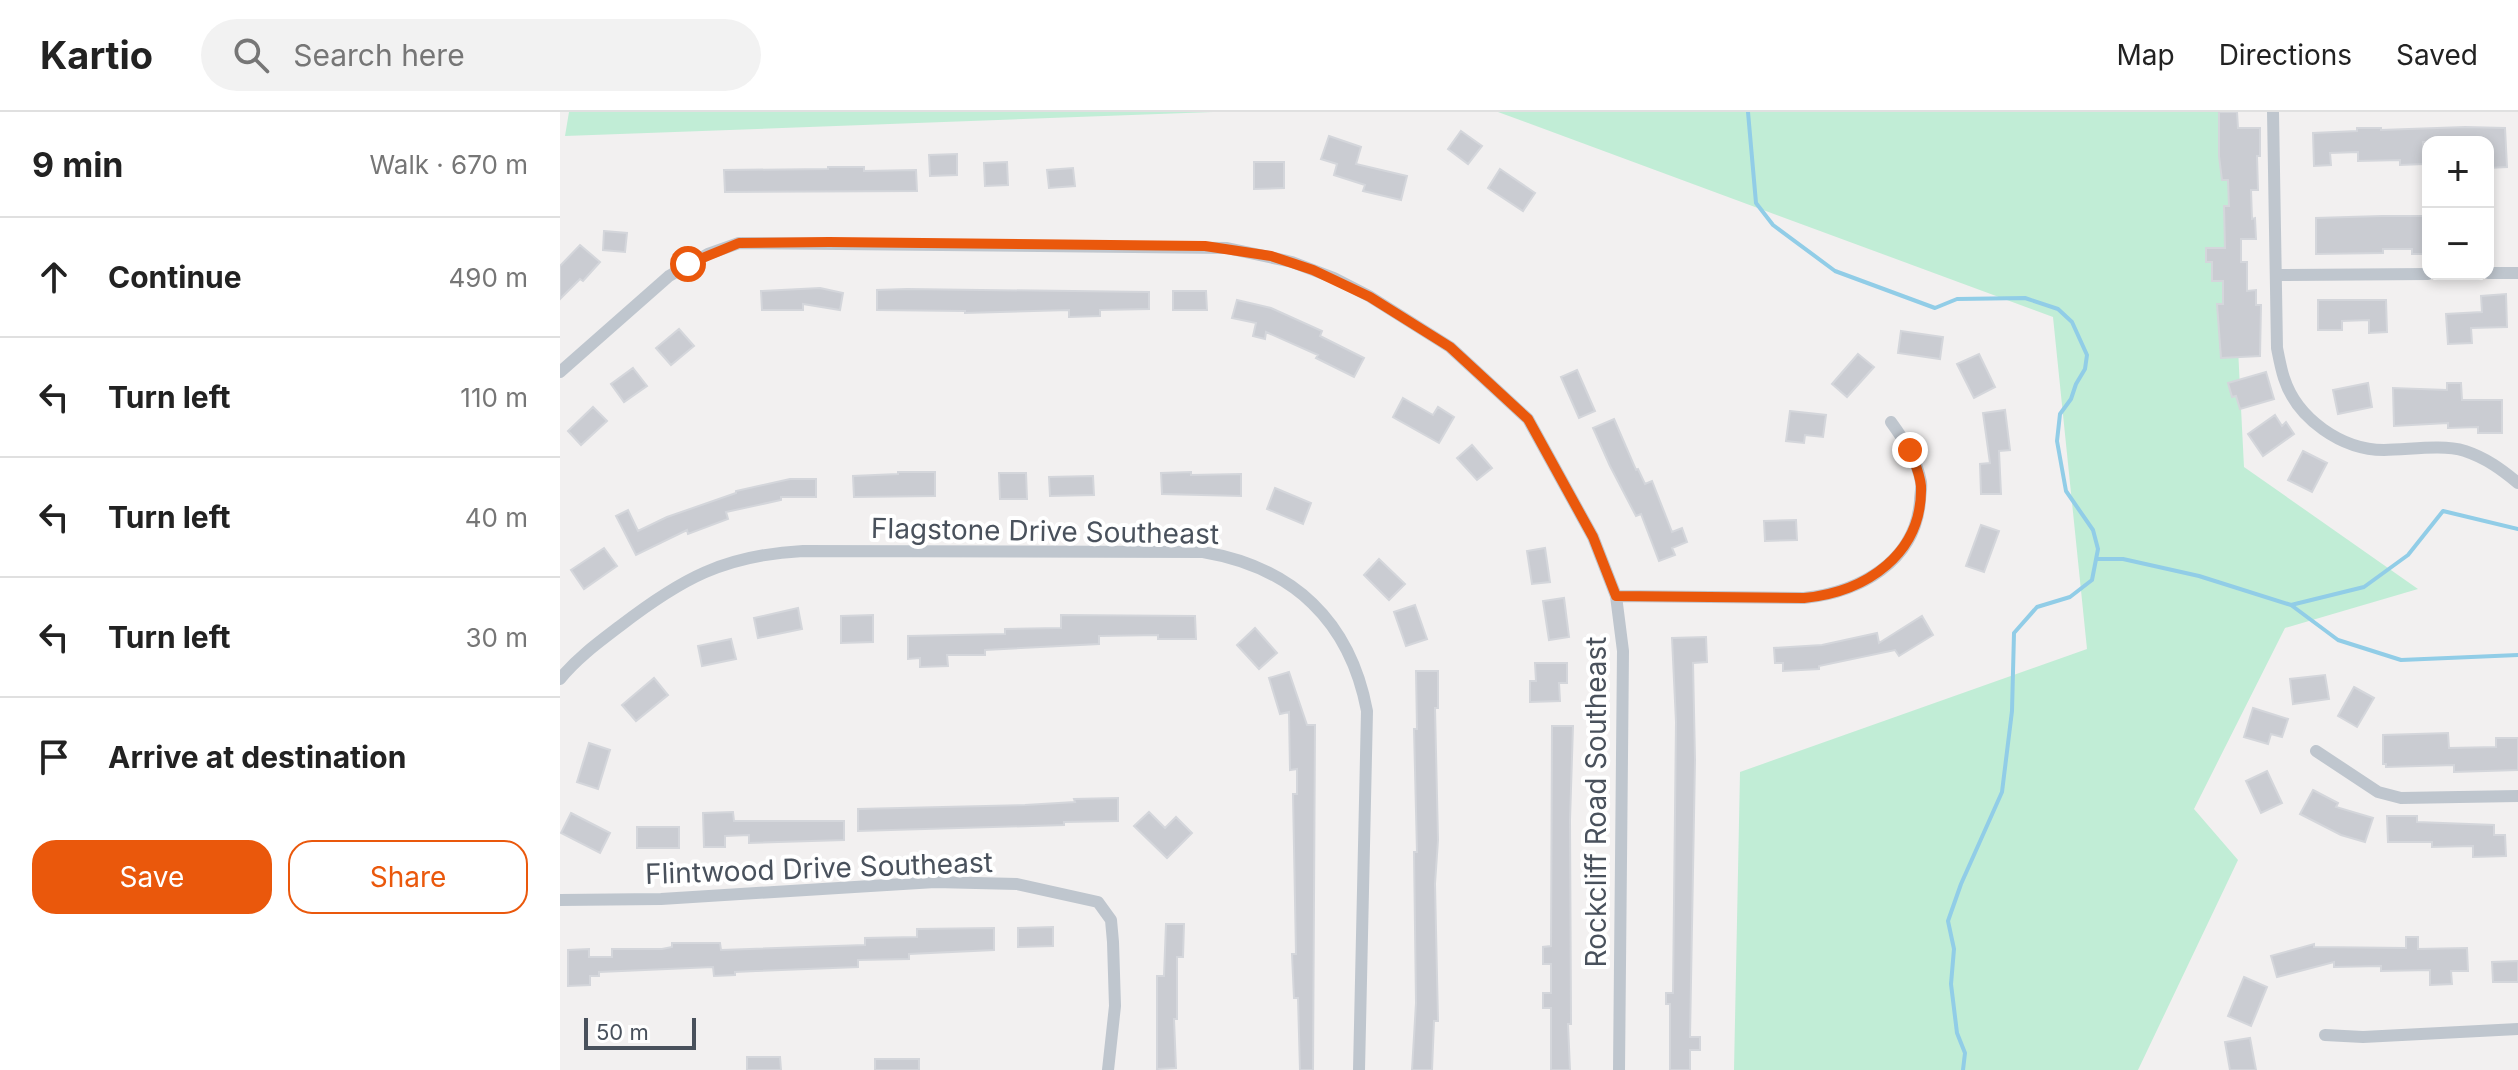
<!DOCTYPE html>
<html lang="en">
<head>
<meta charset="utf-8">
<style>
  :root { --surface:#fff; --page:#f2f2f2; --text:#222; --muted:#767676; --line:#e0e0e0; --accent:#ea580c }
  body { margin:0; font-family:Inter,sans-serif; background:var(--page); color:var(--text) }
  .controls { position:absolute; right:24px; top:24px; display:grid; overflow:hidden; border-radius:16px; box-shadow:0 4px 12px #0003 }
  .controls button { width:72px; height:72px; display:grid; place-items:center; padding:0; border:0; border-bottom:2px solid var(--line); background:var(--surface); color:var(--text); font:40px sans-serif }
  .scale { position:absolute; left:24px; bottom:20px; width:112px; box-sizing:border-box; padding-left:8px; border:4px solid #49515c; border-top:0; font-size:22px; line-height:28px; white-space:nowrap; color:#49515c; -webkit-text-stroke:6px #fff; paint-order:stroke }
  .stop { position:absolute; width:24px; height:24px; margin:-18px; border:6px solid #ea580c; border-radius:50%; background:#fff }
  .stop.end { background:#ea580c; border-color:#fff; box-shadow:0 2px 8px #0008 }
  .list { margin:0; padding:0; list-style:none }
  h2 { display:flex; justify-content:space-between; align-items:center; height:104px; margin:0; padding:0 32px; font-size:34px }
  h2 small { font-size:26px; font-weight:400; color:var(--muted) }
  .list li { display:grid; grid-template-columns:52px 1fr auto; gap:24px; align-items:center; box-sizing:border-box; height:120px; padding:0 32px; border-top:2px solid var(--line) }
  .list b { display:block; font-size:30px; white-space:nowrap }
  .list em { font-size:26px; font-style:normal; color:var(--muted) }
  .actions { display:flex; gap:16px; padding:24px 32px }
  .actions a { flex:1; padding:18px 0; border:2px solid var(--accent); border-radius:24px; text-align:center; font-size:28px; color:var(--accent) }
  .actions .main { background:var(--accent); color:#fff }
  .icon { flex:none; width:44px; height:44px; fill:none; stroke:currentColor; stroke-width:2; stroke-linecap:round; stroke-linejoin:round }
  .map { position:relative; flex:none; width:1958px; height:958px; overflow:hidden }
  header { display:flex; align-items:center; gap:48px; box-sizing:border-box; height:112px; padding:0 40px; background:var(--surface); border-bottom:2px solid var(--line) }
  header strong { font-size:38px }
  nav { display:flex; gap:44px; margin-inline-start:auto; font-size:28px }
  .search { width:560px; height:72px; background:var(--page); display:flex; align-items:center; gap:20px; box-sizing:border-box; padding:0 28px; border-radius:44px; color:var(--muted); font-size:30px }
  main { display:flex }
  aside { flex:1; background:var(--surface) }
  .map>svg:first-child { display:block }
</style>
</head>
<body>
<header>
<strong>Kartio</strong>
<div class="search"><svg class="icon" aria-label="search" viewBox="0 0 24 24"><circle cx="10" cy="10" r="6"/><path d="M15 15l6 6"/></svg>Search here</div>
<nav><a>Map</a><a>Directions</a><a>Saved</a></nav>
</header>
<main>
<aside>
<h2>9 min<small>Walk · 670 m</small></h2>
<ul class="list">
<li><svg class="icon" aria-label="ahead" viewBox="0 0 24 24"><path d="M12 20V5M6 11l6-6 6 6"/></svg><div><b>Continue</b></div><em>490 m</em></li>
<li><svg class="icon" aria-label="left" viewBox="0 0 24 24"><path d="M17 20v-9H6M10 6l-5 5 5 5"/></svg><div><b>Turn left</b></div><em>110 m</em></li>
<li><svg class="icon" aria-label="left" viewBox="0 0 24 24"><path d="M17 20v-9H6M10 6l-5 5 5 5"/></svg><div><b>Turn left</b></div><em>40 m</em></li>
<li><svg class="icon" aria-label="left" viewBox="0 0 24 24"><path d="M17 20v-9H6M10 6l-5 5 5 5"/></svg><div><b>Turn left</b></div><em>30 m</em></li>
<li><svg class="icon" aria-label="arrive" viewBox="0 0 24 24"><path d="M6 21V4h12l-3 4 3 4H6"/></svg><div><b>Arrive at destination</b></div></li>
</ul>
<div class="actions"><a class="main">Save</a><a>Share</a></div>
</aside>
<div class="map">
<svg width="1958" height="958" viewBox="0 0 1958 958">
  <rect width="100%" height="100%" fill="#f2f0f0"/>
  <path fill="#c1edd6" d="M9,0H653L5,24Z
    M938,0H1666L1684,355L1858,477L1725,516L1634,697L1678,748L1578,958H1174L1180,660L1527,537L1493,205Z"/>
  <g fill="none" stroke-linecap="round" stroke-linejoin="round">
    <path stroke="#91cde7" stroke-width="4" d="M1188,0L1196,91L1213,113L1275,159L1375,196L1397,187L1465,186L1498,197L1512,210L1527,243L1525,257L1516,272L1511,287L1500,302L1497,329L1506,379L1533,418L1538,437L1532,468L1510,485L1477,495L1454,521L1452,599L1442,680L1401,772L1388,809L1394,837L1391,872L1397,921L1405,941L1403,958
      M1536,447H1563L1639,464L1731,493L1778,528L1841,548L1958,543
      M1731,493L1804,475L1848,443L1883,399L1958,417"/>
  </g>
  <path fill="#caccd2" stroke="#d4d6db" stroke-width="2" d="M1659,0H1677L1678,16H1700V44H1697L1698,78H1691L1692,107L1695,106L1696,127H1681V150H1687V179L1696,178V193H1701L1700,244L1661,246L1657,192H1663V169H1652V150H1646V136H1665L1664,94H1669L1668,68H1662L1659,44Z
    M1905,15L1945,16L1947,55L1928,56V30H1863L1864,52L1840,53V48L1798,49V40L1770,41L1771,53L1754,54L1753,21L1797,19V16H1821V18Z
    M901,19L922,34L908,52L888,37Z
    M769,24L801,35L796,52L847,64L841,88L803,79L805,73L774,63L777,52L761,47Z
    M397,42V63L370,64L369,43Z
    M447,50L448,73L425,74L424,51Z
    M694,50H724V76L694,77Z
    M268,55H304V59L356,58L357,79L165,80L164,58L268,57Z
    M513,56L515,74L489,76L487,58Z
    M940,57L975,81L963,99L928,76Z
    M1822,104H1867V142H1852V137H1823V141L1756,142V106Z
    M44,119L67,121L65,140L43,138Z
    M20,133L40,150L23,169L20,167L0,187V154Z
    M260,176L283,181L280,198L243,192V198H202L201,179Z
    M347,177L589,180V197L540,198V204L509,205V198L405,201V199L317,198V178Z
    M613,179H646L647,198H613Z
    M1946,182L1947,215L1911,216L1912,231L1888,232L1886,202L1922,200L1921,184Z
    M677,188L711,196L762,219L760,224L804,246L794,265L756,246L758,243L706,220L705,227L693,224L696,211L672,206Z
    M1758,188H1826L1827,220L1809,221V208L1782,209V218H1758Z
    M119,217L134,234L111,253L96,236Z
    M1341,219L1383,225L1380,247L1338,241Z
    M1298,242L1314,255L1287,285L1272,272Z
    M1419,242L1435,275L1414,286L1397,252Z
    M73,256L87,274L64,290L51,272Z
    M1017,258L1035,299L1019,306L1001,265Z
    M1706,260L1714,287L1680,297L1676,284L1672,285L1668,271Z
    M1808,271L1812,295L1778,302L1773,278Z
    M1887,271H1901L1902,288H1942V321H1918V315L1888,316V311L1834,314L1833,276L1887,278Z
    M843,286L873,303L878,295L894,305L879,331L833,305Z
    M33,295L47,309L21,333L8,319Z
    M1445,298L1450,338L1439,339L1441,382H1421L1420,352L1430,351L1423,301Z
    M1230,299L1266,303L1263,325L1245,323L1244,331L1226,329Z
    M1715,303L1722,314L1726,310L1734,322L1703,344L1688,322Z
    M1054,307L1076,358L1078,357L1085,372L1092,369L1112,420L1122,416L1127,430L1112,436L1115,443L1099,449L1081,402L1076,404L1050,354L1033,316Z
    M912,333L932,356L917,368L897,346Z
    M1743,339L1767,351L1752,380L1728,368Z
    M338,360H375V384L294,385L293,364L338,362Z
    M631,360V363L681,362V384L602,382L601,361Z
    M439,361H466L467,387H440Z
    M533,364L534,383L490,384L489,365Z
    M230,367H256V385H221V388L166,400L168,407L128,422L127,418L76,443L56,404L68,398L78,419L107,405L176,381V379Z
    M715,376L751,391L743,412L707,397Z
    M1236,408L1237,428L1205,429L1204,409Z
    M1421,413L1439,419L1424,460L1406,454Z
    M44,436L57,454L24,477L11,458Z
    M985,436L990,470L972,472L967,439Z
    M819,447L845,472L829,488L804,463Z
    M1004,486L1009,525L989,528L983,489Z
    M855,493L867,527L846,534L834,500Z
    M238,496L242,517L198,526L194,506Z
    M313,503V530L281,531V504Z
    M501,503L635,504L636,527H598V523L539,524V532L425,538V543H387L388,554L360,555V546L348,547V524L445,522V517L501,516Z
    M1362,504L1373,523L1339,544L1335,538L1259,554V557L1223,559V551H1215L1214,536L1262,533L1317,521L1319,531Z
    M695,516L717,541L699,557L677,533Z
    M1146,525L1147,550L1133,551L1135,648L1130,925H1140V938H1130V958H1110V892H1106V881H1113L1116,610L1112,526Z
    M171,527L176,547L142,554L138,534Z
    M975,551H1007V571H999L1000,589L970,590V569H976Z
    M856,559H878V596H875L878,728L875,772L878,909H874L872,958H852L856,891L854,740H857L854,617H857Z
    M729,560L747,613H755L753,958H740L738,886H734L732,842H736L733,682H737V657L730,658L729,600L720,602L709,566Z
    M1765,563L1769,587L1733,592L1730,567Z
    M94,566L108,583L76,609L62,593Z
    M1794,575L1814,586L1797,615L1778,604Z
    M1693,596L1728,607L1722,625L1711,622L1708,632L1684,625Z
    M992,614H1013L1010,708L1011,912H1008L1010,958H991V896H983V881H991V852H983V835L991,834Z
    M1888,621L1889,636L1936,635V626H1958V658L1894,660V653L1826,655V652H1823V623Z
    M29,631L50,638L38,677L17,670Z
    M1707,659L1722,691L1701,701L1686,669Z
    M1753,678L1778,691L1776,695L1813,706L1805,730L1781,723L1740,702Z
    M558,686V709L504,710V713L298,719V697L465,693L515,690L514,687Z
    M173,700L174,709H284V728L189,731V723L165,724V735H144L143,701Z
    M589,700L605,716L616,705L632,721L607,746L574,714Z
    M11,701L50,721L40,741L1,721Z
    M1827,704H1857V710L1934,713V723H1945L1946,744L1913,745V734L1872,735V730H1828Z
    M77,715H119V736H77Z
    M606,812H624L623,845H617V907H614L616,956L597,957V864H604Z
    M493,815V834L458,835V816Z
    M434,816V838L349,842V847L298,848V855L196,859L175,860V863L154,864L153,855L39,860V864H30V873L8,874V838L29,837V845H52V837H102L112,835V831H160L161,838L305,833V826L357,825V817Z
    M1846,825H1858V837L1907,836L1908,859H1891L1892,872L1870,873V858L1821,859V854L1774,855V850L1717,865L1711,844L1754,832V835L1846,836Z
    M1958,849V870H1933L1932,850Z
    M1684,865L1707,875L1691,914L1668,904Z
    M1690,926L1696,958H1670L1665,930Z
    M187,945H220L221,958H187Z
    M315,947H359V958H315Z"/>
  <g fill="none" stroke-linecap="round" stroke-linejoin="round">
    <path stroke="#bfc6ce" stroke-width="12" d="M1713,0L1717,236C1719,246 1721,257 1724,266C1737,307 1782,338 1824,338C1849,338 1881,332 1905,339C1926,346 1941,357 1958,371
      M1928,161H1958
      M1716,163L1868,162
      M0,260L109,164L148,142L179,131L667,136L732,150L774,166L809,184L890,235L968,307L1033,425L1056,484L1063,539L1059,958
      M1056,484L1244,486C1300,480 1355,450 1360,389C1360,383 1362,376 1361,370C1357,348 1344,328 1331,310
      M0,567C17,546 39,530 60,514C121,467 164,443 243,439L643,440C733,455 790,509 807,599L799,958
      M1756,639L1818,680L1841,686L1958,684
      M0,788L101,787L375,770L457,772L538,790L551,808L553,830L555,894L548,958
      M1765,923L1803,925L1958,917"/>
  </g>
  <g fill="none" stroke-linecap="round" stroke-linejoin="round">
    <path stroke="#ea580c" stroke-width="10" d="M128,152L179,131L269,130L645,134L711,144L753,158L810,185L890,235L968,307L1033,425L1056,484L1244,486C1306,480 1363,442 1361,374C1360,362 1354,349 1350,338"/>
  </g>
  <g text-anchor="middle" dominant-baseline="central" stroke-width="8" stroke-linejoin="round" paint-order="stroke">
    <g font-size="28" fill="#49515c" stroke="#fff">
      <text transform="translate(485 419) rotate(1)">Flagstone Drive Southeast</text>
      <text transform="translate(1036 690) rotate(-90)">Rockcliff Road Southeast</text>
      <text transform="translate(259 756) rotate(-2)">Flintwood Drive Southeast</text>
    </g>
  </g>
</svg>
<div class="controls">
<button>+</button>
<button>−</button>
</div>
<div class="scale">50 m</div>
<div class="stop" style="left:128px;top:152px"></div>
<div class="stop end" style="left:1350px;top:338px"></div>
</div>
</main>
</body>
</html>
